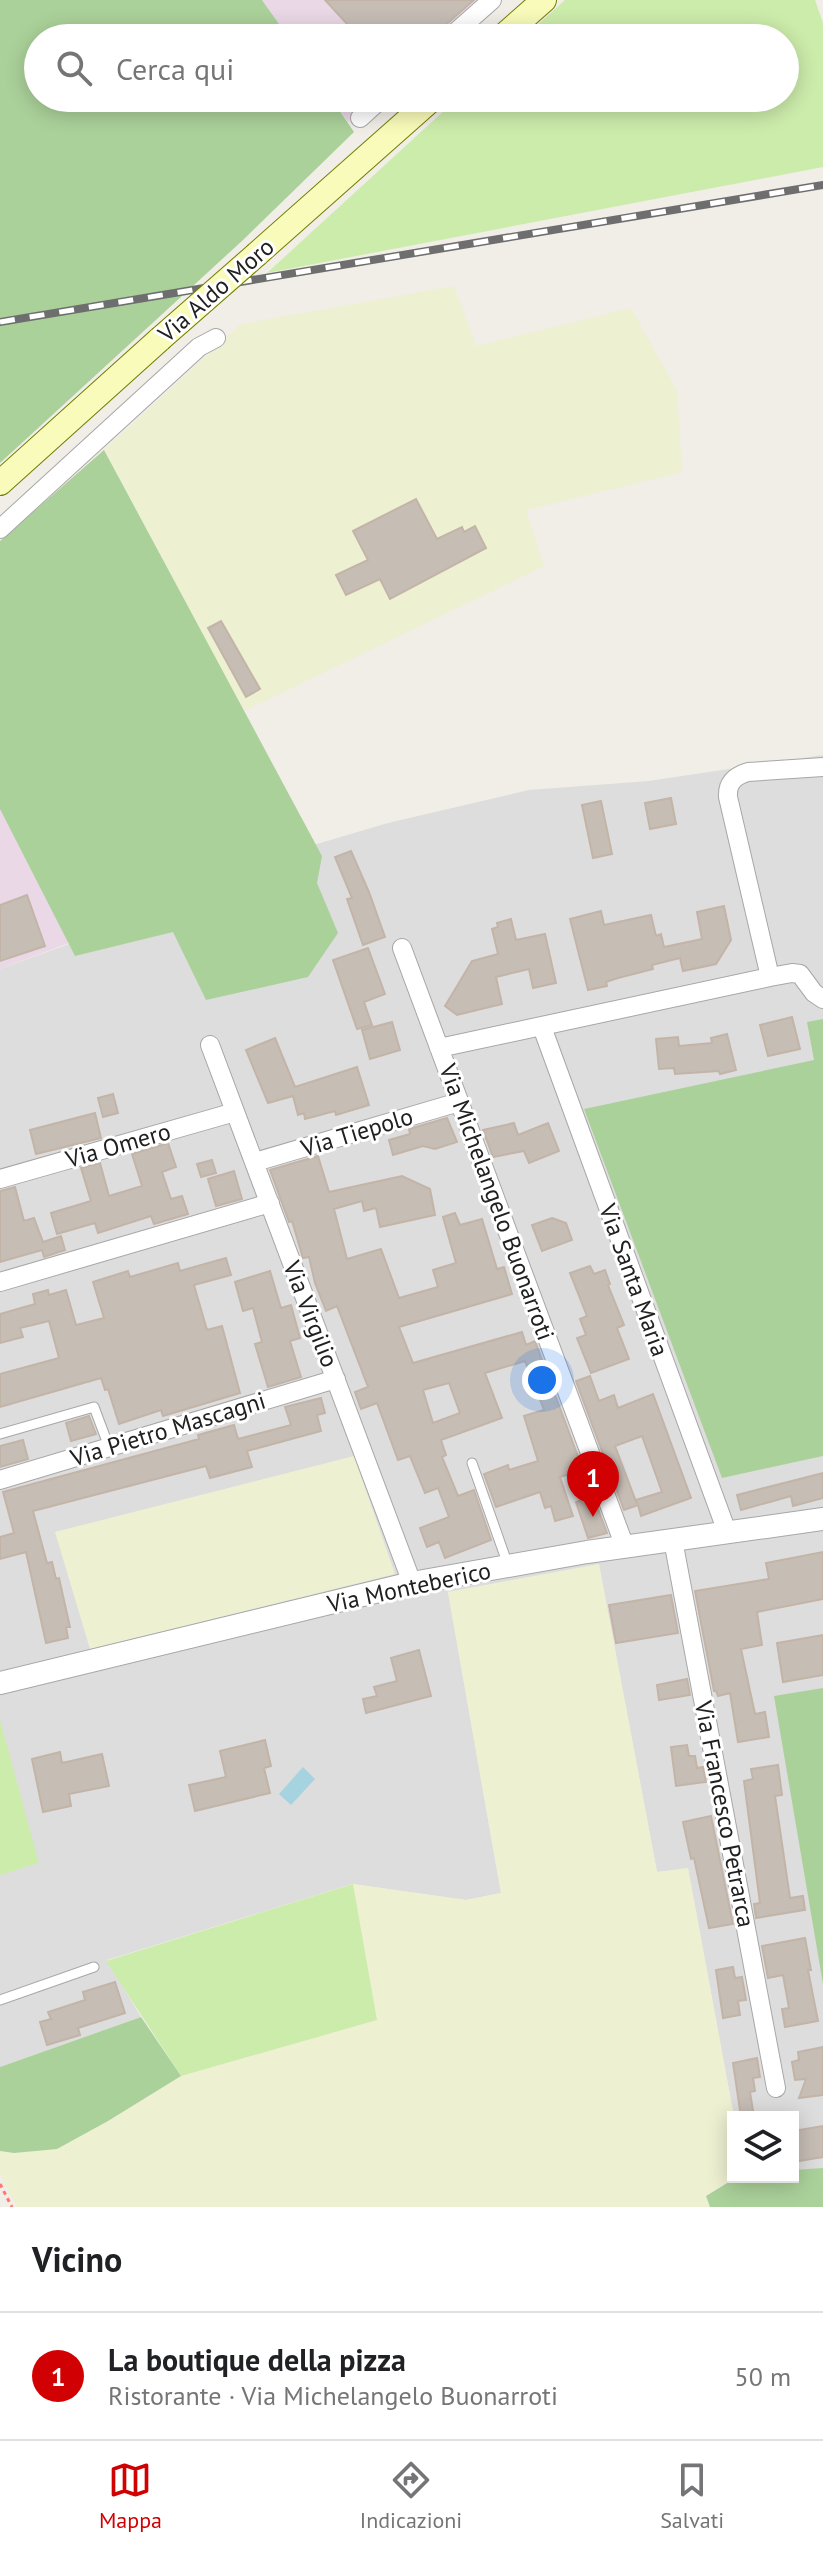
<!DOCTYPE html>
<html lang="it">
<head>
<meta charset="utf-8">
<style>
  :root { --surface:#fff; --page:#f6f6f6; --text:#202124; --muted:#757577; --line:#e0e0e0; --accent:#d00003 }
  body { margin:0; font-family:"PT Sans",sans-serif; background:var(--page); color:var(--text) }
  .controls { position:absolute; right:24px; bottom:24px; display:grid; overflow:hidden; border-radius:0px; box-shadow:0 4px 20px #0003 }
  .controls button { width:72px; height:72px; display:grid; place-items:center; padding:0; border:0; border-bottom:2px solid var(--line); background:var(--surface); color:var(--text); font:40px sans-serif }
  .you { position:absolute; left:542px; top:1380px; width:28px; height:28px; margin:-20px; border:6px solid #fff; border-radius:50%; background:#1a73e8; box-shadow:0 0 0 12px #1a73e833 }
  .badge { display:grid; place-items:center; width:52px; height:52px; border-radius:50%; background:var(--accent); color:#fff; font-size:26px; font-weight:700 }
  .pin { position:absolute; translate:-50% -66px; filter:drop-shadow(0 2px 4px #0008) }
  .pin::after { content:''; position:absolute; top:42px; width:28px; height:24px; background:inherit; clip-path:polygon(0 0,100% 0,50% 100%) }
  .list { margin:0; padding:0; list-style:none }
  h2 { display:flex; justify-content:space-between; align-items:center; height:104px; margin:0; padding:0 32px; font-size:34px }
  h2 small { font-size:26px; font-weight:400; color:var(--muted) }
  .list li { display:grid; grid-template-columns:52px 1fr auto; gap:24px; align-items:center; box-sizing:border-box; height:128px; padding:0 32px; border-top:2px solid var(--line) }
  .list b { display:block; font-size:30px; white-space:nowrap }
  .list p { margin:0; font-size:26px; white-space:nowrap; color:var(--muted) }
  .list em { font-size:26px; font-style:normal; color:var(--muted) }
  .icon { flex:none; width:44px; height:44px; fill:none; stroke:currentColor; stroke-width:2; stroke-linecap:round; stroke-linejoin:round }
  .map { position:relative; flex:none; width:823px; height:2207px; overflow:hidden }
  .search { position:absolute; background:var(--surface); box-shadow:0 4px 20px #0003; left:24px; right:24px; top:24px; height:88px; display:flex; align-items:center; gap:20px; box-sizing:border-box; padding:0 28px; border-radius:44px; color:var(--muted); font-size:30px }
  .sheet { height:232px; background:var(--surface) }
  nav { display:flex; justify-content:space-around; align-items:center; box-sizing:border-box; height:112px; border-top:2px solid var(--line); background:var(--surface); font-size:22px; color:var(--muted) }
  nav a { display:grid; justify-items:center; gap:4px }
  nav .on { color:var(--accent) }
  .map>svg:first-child { display:block }
</style>
</head>
<body>
<div class="map">
<svg width="823" height="2207" viewBox="0 0 823 2207">
  <rect width="100%" height="100%" fill="#f1ede7"/>
  <path fill="#dedddd" d="M823,755V2169L793,2170V2117H734L688,1869L657,1872L599,1565L448,1592L501,1893L466,1900L352,1884L107,1960L141,2017L0,2067V969L69,944L273,857L388,823L529,790L649,781Z"/>
  <path fill="#ead8e7" d="M262,0H481L440,38H289Z
    M331,98H375L348,122Z
    M0,808L69,943L0,969Z"/>
  <path fill="#eef0d2" d="M454,286L476,346L631,308L677,391L682,472L526,510L544,566L244,711L104,450L241,324Z
    M354,1456L395,1574L90,1649L55,1532Z
    M599,1564L657,1872L688,1868L734,2117L733,2177H737L706,2195L710,2207H17L0,2174V2151L14,2153L108,2121L181,2076L377,2020L353,1884L466,1900L501,1893L448,1592Z"/>
  <path fill="#ccecab" d="M565,0H815L823,23V167L267,273L458,98H785V38H523Z
    M0,1720L39,1863L0,1875Z
    M353,1884L377,2020L181,2076L106,1961Z"/>
  <path fill="#abd19a" d="M0,0H262L289,38H38V98H331L354,132L243,240L0,463Z
    M104,450L322,856L317,883L338,933L308,977L206,1000L173,932L75,956L0,809V541Z
    M823,1019V1456L722,1478L584,1109L814,1060L807,1022Z
    M823,1688V1984L774,1696Z
    M141,2017L181,2076L108,2121L57,2149L14,2153L0,2151V2067Z
    M823,2168V2207H710L706,2196L737,2177H793V2170Z"/>
  <path fill="#a6d3e0" d="M303,1767L315,1779L291,1805L279,1794Z"/>
  <path fill="#c6bdb5" stroke="#c3b4a8" stroke-width="2" fill-rule="evenodd" d="M325,0H474L441,29L437,38H360Z
    M416,499L437,539L462,527L464,532L475,526L486,548L390,599L380,579L346,595L336,575L368,560L353,531Z
    M221,621L260,689L246,697L208,628Z
    M671,798L676,824L650,829L645,803Z
    M601,801L612,854L593,858L582,805Z
    M351,851L369,892L385,937L363,945L347,899L352,898L335,857Z
    M27,895L45,946L0,961V905Z
    M724,906L731,940L716,964L683,971L680,958L652,965L653,969L618,978L606,982L607,986L588,990L570,919L601,911L604,925L651,915L656,936L661,934L664,947L702,939L697,912Z
    M511,919L516,940L545,934L556,983L533,988L529,969L496,977L502,1004L457,1015L445,1006L472,961L498,954L492,929L498,927L497,923Z
    M368,948L385,994L364,1002L372,1025L357,1029L333,960Z
    M792,1017L800,1049L768,1056L760,1025Z
    M392,1022L400,1050L370,1059L362,1030Z
    M727,1034L736,1070L720,1074L719,1071L675,1074L674,1068L659,1069L656,1039L678,1037L679,1046L712,1043L711,1038Z
    M275,1038L295,1087L357,1067L369,1105L336,1115L335,1111L305,1119L304,1113L298,1115L293,1096L268,1103L246,1050Z
    M113,1094L118,1113L103,1117L98,1098Z
    M95,1113L101,1138L36,1154L30,1130Z
    M447,1118L457,1142L435,1149L423,1146L393,1155L389,1140L410,1134L409,1129Z
    M514,1123L518,1135L548,1123L559,1151L529,1163L524,1151L493,1157L483,1130Z
    M168,1143L176,1167L162,1172L171,1199L182,1196L188,1214L154,1224L151,1216L98,1233L95,1223L57,1234L51,1213L91,1201L81,1168L100,1163L109,1196L142,1186L132,1154Z
    M318,1156L329,1192L402,1176L430,1189L435,1215L380,1227L376,1208L364,1211L362,1201L334,1209L347,1259L381,1249L399,1298L438,1287L433,1270L456,1263L443,1217L455,1213L460,1225L482,1219L497,1269L504,1267L512,1294L399,1327L413,1363L522,1332L526,1345L535,1341L583,1470L560,1477L573,1516L555,1521L551,1506L545,1508L540,1492L496,1507L484,1474L508,1465L509,1470L538,1461L524,1416L544,1410L525,1361L485,1373L502,1418L441,1440L446,1455L442,1457L458,1496L474,1490L491,1540L445,1558L439,1542L427,1547L420,1528L449,1517L438,1488L425,1493L410,1456L398,1460L377,1403L361,1409L355,1392L368,1387L337,1306L326,1311L315,1283L309,1257L303,1258L292,1221L289,1222L270,1170ZM449,1383L460,1413L433,1423L423,1390Z
    M212,1160L216,1173L201,1177L197,1164Z
    M234,1171L242,1199L216,1206L208,1179Z
    M15,1187L24,1221L34,1218L43,1242L61,1236L65,1250L44,1257L42,1250L0,1262V1191Z
    M552,1218L566,1223L572,1240L542,1251L532,1225Z
    M226,1258L231,1275L194,1285L207,1330L222,1326L240,1393L163,1416L161,1410L119,1424L108,1389L105,1390L101,1378L0,1407V1374L59,1358L49,1321L20,1328L23,1337L0,1343V1314L35,1304L33,1294L48,1290L49,1295L66,1290L76,1325L104,1318L93,1282L128,1271L130,1277L178,1263L180,1271Z
    M590,1266L594,1274L605,1270L610,1284L608,1285L624,1325L617,1328L629,1359L591,1373L577,1338L586,1335L580,1319L587,1316L570,1273Z
    M270,1271L281,1308L291,1305L300,1338L290,1341L301,1377L268,1387L255,1344L262,1342L253,1308L243,1311L235,1282Z
    M590,1376L599,1401L614,1395L618,1408L653,1394L691,1498L641,1516L638,1505L624,1510L576,1381ZM642,1436L662,1492L636,1500L637,1504L615,1446Z
    M321,1398L325,1413L317,1415L321,1431L247,1451L252,1467L210,1478L206,1466L33,1511L47,1563L52,1562L56,1579L59,1578L70,1627H66L68,1638L46,1643L26,1552L0,1559V1537L14,1533L3,1492L199,1439L198,1435L234,1425L238,1439L291,1425L285,1407Z
    M89,1416L96,1434L71,1441L66,1423Z
    M23,1440L28,1459L0,1467V1446Z
    M823,1473V1498L793,1506L791,1496L741,1510L737,1495Z
    M593,1496L607,1533L588,1538L576,1502Z
    M823,1552V1599L757,1612L762,1645L741,1649L755,1714L765,1712L769,1737L738,1742L730,1693L718,1696L716,1691H714L695,1591L769,1579L766,1563Z
    M671,1595L678,1633L616,1643L609,1605Z
    M823,1635V1675L783,1682L777,1643Z
    M419,1650L431,1696L366,1713L363,1699L377,1696L374,1687L397,1681L391,1658Z
    M687,1679L690,1695L659,1700L657,1685Z
    M265,1740L271,1766L264,1768L270,1793L195,1811L189,1785L226,1777L220,1751Z
    M687,1745L689,1756H695L697,1768L703,1767L706,1782L676,1786L671,1747Z
    M60,1752L62,1763L102,1754L109,1786L69,1794L71,1806L43,1812L32,1759Z
    M778,1765L782,1795L775,1796L790,1898L803,1896L805,1910L756,1918L754,1904L760,1903L744,1781L753,1779L751,1769Z
    M711,1816L733,1924L709,1928L694,1858L691,1859L683,1822Z
    M805,1938L811,1970H808L818,2021L785,2027L782,2009L789,2008L783,1975L768,1978L762,1946Z
    M733,1967L735,1978L742,1977L746,2000L738,2001L740,2015L723,2018L716,1970Z
    M115,1982L125,2013L78,2028L80,2035L47,2045L40,2022L51,2019L48,2012L85,2000L83,1992Z
    M823,2047V2095L799,2098L806,2079L795,2080L792,2062L799,2060L798,2052Z
    M757,2058L760,2077L753,2078L755,2091L750,2092L754,2117H741L733,2063Z
    M823,2126V2157L793,2162V2131Z"/>
  <g fill="none" stroke-linecap="round" stroke-linejoin="round">
    <g stroke="#a7a7a7" stroke-width="11">
      <path id="service" d="M0,1434L94,1407L109,1447
        M472,1463L508,1565
        M0,2000L94,1967"/>
    </g>
    <g stroke="#a7a7a7" stroke-width="20">
      <path id="minor" d="M449,38L492,0
        M360,118L382,98
        M0,529L199,347L216,338
        M402,948L625,1547
        M770,977L792,973L800,974L814,993L823,999
        M542,1027L727,1532
        M210,1045L412,1583
        M439,1048L770,977L728,797C727,782 735,776 748,772L823,767
        M255,1162L459,1102
        M0,1179L235,1112
        M0,1282L270,1203
        M0,1480L336,1379
        M673,1540L776,2088"/>
    </g>
    <g stroke="#a7a7a7" stroke-width="24">
      <path id="tertiary" d="M0,1683L412,1583L587,1552L823,1519"/>
    </g>
    <g stroke="#717d02" stroke-width="26">
      <path id="secondary" d="M501,38L544,0
        M257,254L433,98
        M0,483L160,339"/>
    </g>
    <path stroke="#fe786b" stroke-width="3" stroke-dasharray="4 4" stroke-linecap="butt" d="M0,2184L12,2207"/>
    <use href="#service" stroke="#fff" stroke-width="9"/>
    <use href="#minor" stroke="#fff" stroke-width="18"/>
    <use href="#tertiary" stroke="#fff" stroke-width="22"/>
    <use href="#secondary" stroke="#f9fbba" stroke-width="24"/>
    <g stroke="#6e6e6e" stroke-width="8">
      <path id="rail" d="M0,322L823,185"/>
    </g>
    <use href="#rail" stroke="#fff" stroke-width="5" stroke-dasharray="15" stroke-linecap="butt"/>
    <g stroke="#717d02" stroke-width="26" stroke-linecap="butt">
      <path id="secondary-bridge" d="M160,339L257,254"/>
    </g>
    <use href="#secondary-bridge" stroke="#f9fbba" stroke-width="24"/>
  </g>
  <g text-anchor="middle" dominant-baseline="central" stroke-width="6" stroke-linejoin="round" paint-order="stroke">
    <g font-size="24" fill="#202020" stroke="#fff">
      <text transform="translate(216 290) rotate(-41)">Via Aldo Moro</text>
      <text transform="translate(357 1132) rotate(-17)">Via Tiepolo</text>
      <text transform="translate(118 1145) rotate(-16)">Via Omero</text>
      <text transform="translate(497 1202) rotate(70)">Via Michelangelo Buonarroti</text>
      <text transform="translate(634 1280) rotate(70)">Via Santa Maria</text>
      <text transform="translate(311 1314) rotate(69)">Via Virgilio</text>
      <text transform="translate(168 1429) rotate(-17)">Via Pietro Mascagni</text>
      <text transform="translate(409 1587) rotate(-12)">Via Monteberico</text>
      <text transform="translate(725 1814) rotate(79)">Via Francesco Petrarca</text>
    </g>
  </g>
</svg>
<div class="controls">
<button><svg class="icon" aria-label="layers" viewBox="0 0 24 24"><path d="M12 4l9 5-9 5-9-5zM3 14l9 5 9-5"/></svg></button>
</div>
<div class="you"></div>
<div class="pin badge" style="left:593px;top:1517px">1</div>
<div class="search"><svg class="icon" aria-label="search" viewBox="0 0 24 24"><circle cx="10" cy="10" r="6"/><path d="M15 15l6 6"/></svg>Cerca qui</div>
</div>
<section class="sheet">
<h2>Vicino<small></small></h2>
<ul class="list">
<li><span class="badge">1</span><div><b>La boutique della pizza</b><p>Ristorante · Via Michelangelo Buonarroti</p></div><em>50 m</em></li>
</ul>
</section>
<nav>
<a class="on"><svg class="icon" aria-label="map" viewBox="0 0 24 24"><path d="M3 6l6-2 6 2 6-2v14l-6 2-6-2-6 2zM9 4v14M15 6v14"/></svg>Mappa</a>
<a><svg class="icon" aria-label="directions" viewBox="0 0 24 24"><path d="M12 3l9 9-9 9-9-9zM9 14v-3h6M13 9l2 2-2 2"/></svg>Indicazioni</a>
<a><svg class="icon" aria-label="saved" viewBox="0 0 24 24"><path d="M7 4h10v16l-5-4-5 4z"/></svg>Salvati</a>
</nav>
</body>
</html>
